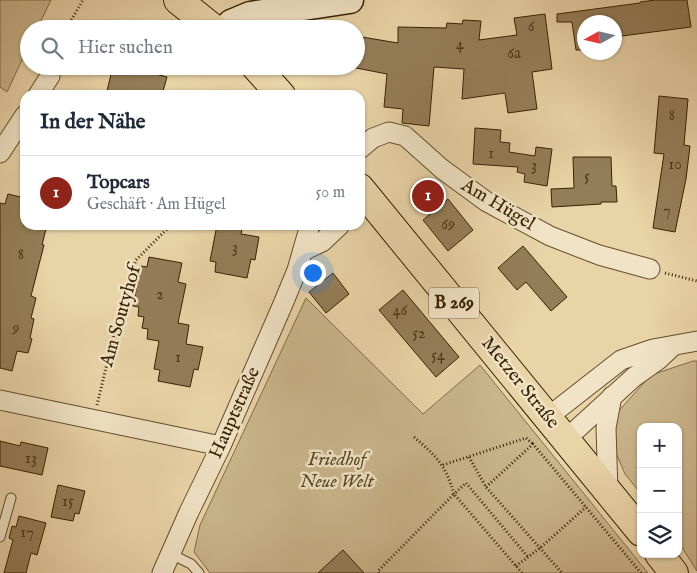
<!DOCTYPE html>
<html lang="de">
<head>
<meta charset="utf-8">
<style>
  :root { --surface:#fff; --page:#f2f2f3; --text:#1f2937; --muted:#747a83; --line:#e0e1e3; --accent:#8f2418 }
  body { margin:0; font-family:"IM FELL English",serif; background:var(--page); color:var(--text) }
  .controls { position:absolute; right:15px; bottom:15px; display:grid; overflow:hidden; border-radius:10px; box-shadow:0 1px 4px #0004 }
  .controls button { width:45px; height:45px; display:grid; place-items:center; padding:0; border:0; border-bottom:1px solid var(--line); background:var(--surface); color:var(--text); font:25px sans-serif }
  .compass { position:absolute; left:577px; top:15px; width:45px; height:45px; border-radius:50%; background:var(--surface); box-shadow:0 1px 4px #0004; rotate:262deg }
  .you { position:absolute; left:312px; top:272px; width:18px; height:18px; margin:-12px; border:4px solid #fff; border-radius:50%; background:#1a73e8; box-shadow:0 0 0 8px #1a73e833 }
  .badge { display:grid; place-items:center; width:32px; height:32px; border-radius:50%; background:var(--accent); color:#fff; font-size:16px; font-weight:700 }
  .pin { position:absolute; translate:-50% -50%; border:2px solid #fff; box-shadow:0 1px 5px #0006 }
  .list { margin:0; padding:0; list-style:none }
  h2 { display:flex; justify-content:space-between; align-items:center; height:65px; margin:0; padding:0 20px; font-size:21px }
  h2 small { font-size:16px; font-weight:400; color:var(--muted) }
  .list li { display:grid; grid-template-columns:32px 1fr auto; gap:15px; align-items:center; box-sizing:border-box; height:75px; padding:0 20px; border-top:1px solid var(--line) }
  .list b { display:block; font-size:19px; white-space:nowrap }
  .list p { margin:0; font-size:16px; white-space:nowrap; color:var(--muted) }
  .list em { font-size:16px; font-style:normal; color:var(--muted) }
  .icon { flex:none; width:28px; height:28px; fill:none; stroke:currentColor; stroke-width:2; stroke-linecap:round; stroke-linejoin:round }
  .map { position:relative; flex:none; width:697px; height:573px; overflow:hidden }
  .search { position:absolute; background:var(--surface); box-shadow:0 1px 4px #0004; left:20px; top:20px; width:345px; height:55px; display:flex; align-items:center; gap:12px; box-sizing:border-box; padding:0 18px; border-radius:28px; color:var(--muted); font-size:19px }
  .panel { position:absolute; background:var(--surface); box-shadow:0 1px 4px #0004; left:20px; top:90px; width:345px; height:140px; border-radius:15px }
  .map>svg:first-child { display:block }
</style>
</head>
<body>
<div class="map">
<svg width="697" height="573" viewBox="0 0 697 573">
  <rect width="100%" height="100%" fill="#e9d4a8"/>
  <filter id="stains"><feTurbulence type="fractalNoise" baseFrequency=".004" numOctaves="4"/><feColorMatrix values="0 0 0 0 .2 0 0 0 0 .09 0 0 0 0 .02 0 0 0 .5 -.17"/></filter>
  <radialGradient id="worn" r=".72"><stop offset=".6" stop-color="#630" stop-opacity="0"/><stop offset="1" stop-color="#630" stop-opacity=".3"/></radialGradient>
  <path fill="#cbb68c" stroke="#816c46" d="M0,0H51L37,29H29V45L7,92L0,87Z
    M306,298L423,414L480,365L648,573H210L194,552L200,525Z
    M693,361H697V571L678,541V427H641V494L625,474L616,453L615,415L651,375Z"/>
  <path fill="#947e58" stroke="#372101" d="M655,0H687L691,27L614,37V22H584V50H576L572,22H557V14L640,3V2Z
    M545,14L552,69L532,72L537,109L508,113L505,93L462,99L464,69L434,67L429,126L402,123L403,109L384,107L387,74L356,68V36L398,43V27L446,28L447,23L462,24L463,20L481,21L479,40L517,35L514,18Z
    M113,66H153L152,73L167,77L162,95H106Z
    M659,96L688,99L684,145L690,146L686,179L675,232L653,228L664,154L654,153Z
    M475,128L501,130L500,142L510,143L509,152L535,156L536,147L552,149L547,186L524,182L525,174L517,172L518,167L473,164Z
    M573,157H611L612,186H616L617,202H601V204L552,207L551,189L574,188Z
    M8,194L25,198L24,225H47L42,245H44L31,296L36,298L31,318L34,319L30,338L32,339L28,353L17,351L12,371L0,368V203L5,204Z
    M448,199L473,230L448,251L423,220Z
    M217,225H243L241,234L259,237L255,260L251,259L247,278L215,272L216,262L210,261Z
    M523,246L567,297L551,311L526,282L517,290L498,268Z
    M149,257L182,263L178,282L186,284L178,323L189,325L186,344L203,347L198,370L194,369L190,387L158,381L160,370L154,369L159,341L147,339L148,329L142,328L144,317L138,316L139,307L133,306L141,266L147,267Z
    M333,273L349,294L326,313L309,292Z
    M403,290L459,357L436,377L379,310Z
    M0,441L20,446L21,442L48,448L42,475L0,466Z
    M58,485L85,491L79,514L75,513L73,521L51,517Z
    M19,516L46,523L37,555L31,553L26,573H4L13,540L9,538L12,526L16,527Z
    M343,550L364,573H318Z"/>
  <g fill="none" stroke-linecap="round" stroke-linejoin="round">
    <g stroke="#644e2b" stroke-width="11">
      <path id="lane" d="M0,537L11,498
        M171,554L191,564L199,573"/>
    </g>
    <g stroke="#644e2b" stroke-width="21">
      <path id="street" d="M38,95L50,76
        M360,149L373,138L389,132L405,136L442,169L487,202L550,236L599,255L650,269
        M0,153L25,115
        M303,251L322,242L340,225
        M0,400L221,446
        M548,417L621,360L653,349L697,341
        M566,439L634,377L658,360L673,346
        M608,491L606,428L612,396
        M162,573L189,512L221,446L283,304L297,270L310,225"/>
    </g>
    <g stroke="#372101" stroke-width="29">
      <path id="secondary" d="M226,29L231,23L250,15L350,0"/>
    </g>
    <g stroke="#372101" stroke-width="30">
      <path id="primary" d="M178,0L214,29
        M255,66L281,95
        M360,188L641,532
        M659,554L674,573"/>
    </g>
    <path stroke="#372101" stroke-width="3" stroke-dasharray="1 2.5" stroke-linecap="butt" d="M66,29L83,0
      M665,273L697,281
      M97,405L124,293L136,260L171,225
      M414,437C437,457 445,464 454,494L466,483L528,557
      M469,457L486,487L562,573
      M443,465L526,438L533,444
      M486,487L533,444L641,573
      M516,566L540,548L586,507
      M379,573L378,571L454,494L522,573"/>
    <use href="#lane" stroke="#f1e3c6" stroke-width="9"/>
    <use href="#street" stroke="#f1e3c6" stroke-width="19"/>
    <use href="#secondary" stroke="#f1e3c6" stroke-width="26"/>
    <use href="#primary" stroke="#e9d4a8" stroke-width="28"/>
  </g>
  <g text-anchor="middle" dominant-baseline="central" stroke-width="5" stroke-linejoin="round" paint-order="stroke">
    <g font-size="16" fill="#4e3817">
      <text x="531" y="27">6</text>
      <text x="460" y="45">4</text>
      <text x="514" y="54">6a</text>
      <text x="672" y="116">8</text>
      <text x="491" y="154">1</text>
      <text x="675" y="165">10</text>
      <text x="534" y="166">3</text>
      <text x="587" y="177">5</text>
      <text x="667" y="211">7</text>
      <text x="448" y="225">69</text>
      <text x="235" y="248">3</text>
      <text x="21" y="255">8</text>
      <text x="160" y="295">2</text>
      <text x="400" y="311">46</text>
      <text x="16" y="329">9</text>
      <text x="419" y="334">52</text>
      <text x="438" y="356">54</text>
      <text x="178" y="358">1</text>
      <text x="31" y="459">13</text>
      <text x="68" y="502">15</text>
      <text x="27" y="533">17</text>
    </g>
    <rect fill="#f1e3c6" stroke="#6f5b3c" stroke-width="1" x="429" y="287.5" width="50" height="31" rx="4"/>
    <g font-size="18" font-weight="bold" fill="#372101">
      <text x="454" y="303">B 269</text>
    </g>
    <g font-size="19" fill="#372101" stroke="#f1e3c6">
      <text transform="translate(498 205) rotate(31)">Am Hügel</text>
      <text transform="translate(121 316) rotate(-74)">Am Soutyhof</text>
      <text transform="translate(520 383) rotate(51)">Metzer Straße</text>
      <text transform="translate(235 413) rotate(-66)">Hauptstraße</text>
    </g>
    <g font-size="19" font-style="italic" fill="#5c4624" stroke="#f1e3c6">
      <text x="337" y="460">Friedhof<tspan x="337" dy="22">Neue Welt</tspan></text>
    </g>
  </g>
  <rect width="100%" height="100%" filter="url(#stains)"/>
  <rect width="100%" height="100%" fill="url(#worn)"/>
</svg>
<div class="controls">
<button>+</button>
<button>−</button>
<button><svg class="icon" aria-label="layers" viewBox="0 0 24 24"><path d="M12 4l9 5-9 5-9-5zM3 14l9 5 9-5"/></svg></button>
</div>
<svg class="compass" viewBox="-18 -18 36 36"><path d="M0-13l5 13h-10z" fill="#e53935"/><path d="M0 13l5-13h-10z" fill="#747a83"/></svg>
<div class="you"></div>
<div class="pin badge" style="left:428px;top:196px">1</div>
<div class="search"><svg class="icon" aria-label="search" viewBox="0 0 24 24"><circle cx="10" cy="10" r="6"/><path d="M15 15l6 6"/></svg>Hier suchen</div>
<section class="panel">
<h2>In der Nähe<small></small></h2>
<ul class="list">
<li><span class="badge">1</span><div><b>Topcars</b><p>Geschäft · Am Hügel</p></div><em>50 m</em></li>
</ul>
</section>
</div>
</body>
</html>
